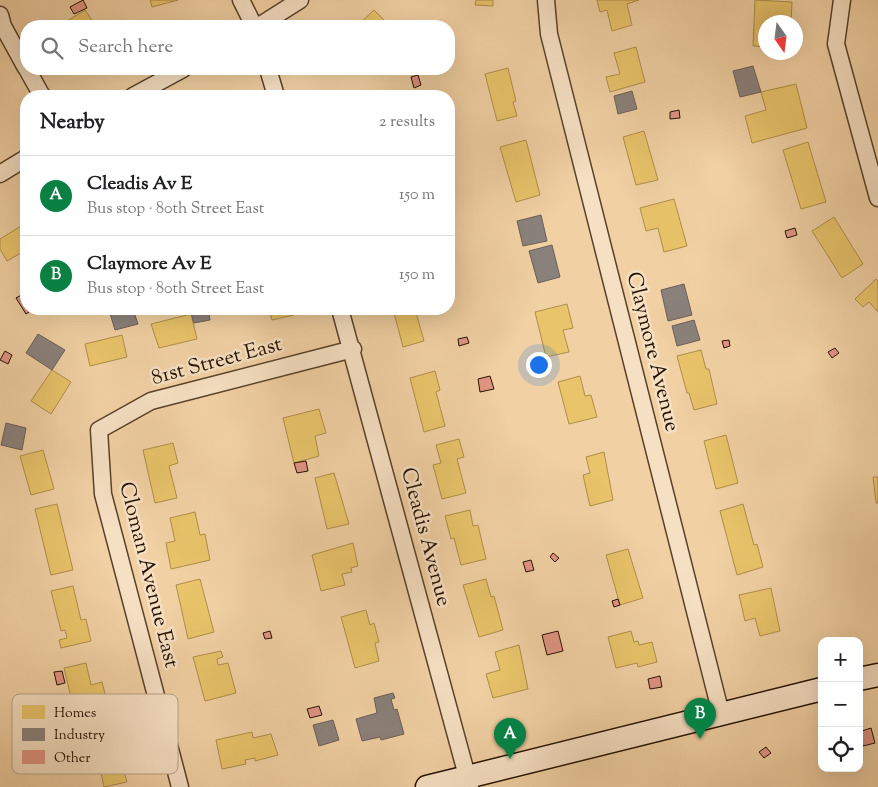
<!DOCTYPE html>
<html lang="en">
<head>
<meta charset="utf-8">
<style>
  :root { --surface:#fff; --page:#f6f6f6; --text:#202124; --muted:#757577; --line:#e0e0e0; --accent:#0b8043 }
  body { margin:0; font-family:"Sorts Mill Goudy",serif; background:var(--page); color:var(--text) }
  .controls { position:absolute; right:15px; bottom:15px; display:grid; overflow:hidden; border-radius:10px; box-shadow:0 5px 20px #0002 }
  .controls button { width:45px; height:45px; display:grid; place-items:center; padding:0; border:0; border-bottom:1px solid var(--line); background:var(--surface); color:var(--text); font:25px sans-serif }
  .compass { position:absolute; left:758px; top:15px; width:45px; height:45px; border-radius:50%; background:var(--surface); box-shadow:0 5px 20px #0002; rotate:166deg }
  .you { position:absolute; left:538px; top:364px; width:18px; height:18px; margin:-12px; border:4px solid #fff; border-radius:50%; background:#1a73e8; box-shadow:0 0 0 8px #1a73e833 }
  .badge { display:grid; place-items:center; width:32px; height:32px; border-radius:50%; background:var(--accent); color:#fff; font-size:16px; font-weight:700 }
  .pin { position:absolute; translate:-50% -41px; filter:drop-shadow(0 1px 2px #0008) }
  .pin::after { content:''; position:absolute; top:26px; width:18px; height:15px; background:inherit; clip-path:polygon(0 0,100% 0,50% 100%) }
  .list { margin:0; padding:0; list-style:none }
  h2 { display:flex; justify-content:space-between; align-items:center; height:65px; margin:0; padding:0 20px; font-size:21px }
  h2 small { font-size:16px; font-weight:400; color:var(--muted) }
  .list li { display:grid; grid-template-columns:32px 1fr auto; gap:15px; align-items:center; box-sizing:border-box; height:80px; padding:0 20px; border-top:1px solid var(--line) }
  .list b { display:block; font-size:19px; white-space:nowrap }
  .list p { margin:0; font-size:16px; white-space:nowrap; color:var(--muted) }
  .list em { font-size:16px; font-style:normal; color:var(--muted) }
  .icon { flex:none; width:28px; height:28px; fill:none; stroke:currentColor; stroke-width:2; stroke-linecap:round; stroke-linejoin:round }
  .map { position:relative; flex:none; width:878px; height:787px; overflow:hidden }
  .search { position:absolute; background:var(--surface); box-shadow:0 5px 20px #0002; left:20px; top:20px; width:435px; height:55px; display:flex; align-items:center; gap:12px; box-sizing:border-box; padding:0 18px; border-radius:20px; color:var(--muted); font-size:19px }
  .panel { position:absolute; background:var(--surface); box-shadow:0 5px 20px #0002; left:20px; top:90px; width:435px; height:225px; border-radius:20px }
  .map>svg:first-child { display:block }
</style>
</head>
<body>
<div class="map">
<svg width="878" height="787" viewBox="0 0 878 787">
  <rect width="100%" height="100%" fill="#f1d0a3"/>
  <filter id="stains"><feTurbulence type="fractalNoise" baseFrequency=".004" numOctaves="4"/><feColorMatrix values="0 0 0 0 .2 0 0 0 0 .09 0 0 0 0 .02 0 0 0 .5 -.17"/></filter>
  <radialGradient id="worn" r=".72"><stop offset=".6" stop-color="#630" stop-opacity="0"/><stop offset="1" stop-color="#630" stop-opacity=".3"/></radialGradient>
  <path fill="#e9c46a" stroke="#ae8e4a" d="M150,0H178L152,7Z
    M476,0H493V6L475,5Z
    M597,0H639L627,4L632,25L612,31L607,10L600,12Z
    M755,0L792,2L791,22H766V47L753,46Z
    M85,10L96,26H70L67,21Z
    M374,10L390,26H357Z
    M636,47L645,82L610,92L606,77L620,74L614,53Z
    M508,68L516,101L513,102L517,116L497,121L485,74Z
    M796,84L807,128L752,143L745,116L766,110L761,92Z
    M644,131L658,180L636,185L623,137Z
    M526,140L540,195L516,202L500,147Z
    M808,142L826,202L801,209L783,150Z
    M674,199L687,246L664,252L658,228L646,231L640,208Z
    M834,217L863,264L842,278L812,231Z
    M26,223V250L7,261L0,249V239Z
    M876,279L878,281V312L869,302L863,307L855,299Z
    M567,304L573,328L563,330L569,352L546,357L535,312Z
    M269,309H293L294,315L272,320Z
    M393,309H415L424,341L403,347Z
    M191,314L197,339L159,348L151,324Z
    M122,335L127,357L90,366L85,344Z
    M701,350L706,369H709L717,404L694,410L689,393H687L677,356Z
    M52,370L71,382L51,414L31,401Z
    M435,371L440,390L436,392L445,426L424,432L410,378Z
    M580,376L585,396L591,395L597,417L569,424L558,382Z
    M319,409L326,433L315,436L319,456L294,463L283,418Z
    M726,435L738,483L716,489L704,441Z
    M459,439L464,457L457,459L466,493L442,499L433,465L441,463L436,445Z
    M173,443L178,463L169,466L177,498L155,503L143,450Z
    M43,450L54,489L31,495L20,456Z
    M604,452L613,500L590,506L583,475L590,473L586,457Z
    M334,473L349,524L327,529L315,478Z
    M873,477H878V503H876Z
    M57,504L73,570L51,575L35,509Z
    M743,504L754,545L757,544L763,567L737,575L720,511Z
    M470,510L473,526L478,525L486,559L461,565L454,538L451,539L445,516Z
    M195,512L200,535L205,534L210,560L171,569L166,543L175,541L170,518Z
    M353,543L358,566L351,568L352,572L342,574L345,585L321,591L312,555Z
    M628,549L643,598L620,605L606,555Z
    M200,579L214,632L188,639L176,585Z
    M486,579L491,597L494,596L503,630L479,637L463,585Z
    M73,586L81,620L86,619L91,641L61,648L59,640L67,638L65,630L61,631L51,591Z
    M771,588L780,631L760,636L755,618L745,621L739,595Z
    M366,610L370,625L374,623L379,642L375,643L379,661L355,668L341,617Z
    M631,631L634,642L638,641L639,645L652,642L657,662L638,667L637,663L616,668L608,637Z
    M519,645L528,689L493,698L486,674L500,670L495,652Z
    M221,651L223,657L217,659L218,665L228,663L236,693L205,701L193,657Z
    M86,663L91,685L102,682L108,706L75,714L64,668Z
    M252,732L253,738L271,734L278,755L255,761V758L245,760L246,764L222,769L216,740Z
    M115,741L127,782L104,787L95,746Z"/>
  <path fill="#8a817c" stroke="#6c5f57" d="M753,66L761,92L740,97L733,71Z
    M632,91L637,109L618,114L614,96Z
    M541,215L547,241L523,246L517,221Z
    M552,245L560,277L538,283L529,251Z
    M684,284L692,315L668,321L661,290Z
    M113,309H133L138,324L115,330L109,310Z
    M190,309H208L210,320L194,323Z
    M694,320L700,340L677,346L672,326Z
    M38,334L65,350L52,370L26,353Z
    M6,423L26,428L22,450L1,445Z
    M393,693L395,698L391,699L394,710L397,709L404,734L381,740L380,737L362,741L356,719L377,713L374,698Z
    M333,720L339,740L319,746L313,725Z"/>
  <path fill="#e19584" stroke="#261100" d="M83,0L87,8L74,14L70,7Z
    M418,75L421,85L414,88L411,77Z
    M679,110L680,118L670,119V112Z
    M795,228L797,235L787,238L785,231Z
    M23,294L26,300V309L32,310L26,314L16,298Z
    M467,337L469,343L459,346L458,339Z
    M729,340L730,346L724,348L722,341Z
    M835,348L839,353L832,358L828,352Z
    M5,351L12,355L8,364L0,360Z
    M490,376L494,389L480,392L478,379Z
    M306,461L308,471L297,473L294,463Z
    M553,553L559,558L555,562L550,557Z
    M531,560L534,570L526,572L523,562Z
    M618,599L620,605L614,607L612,601Z
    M270,631L272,638L265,639L263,633Z
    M558,631L563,651L547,655L542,635Z
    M62,671L65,683L57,685L54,672Z
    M660,676L662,687L650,689L648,679Z
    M319,706L322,715L310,718L307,709Z
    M871,728L875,743L863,746L859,732Z
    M766,747L771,753L764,758L759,752Z"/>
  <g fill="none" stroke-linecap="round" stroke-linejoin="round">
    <g stroke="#594129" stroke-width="19">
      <path id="street" d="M241,0L254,26
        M546,0L549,34L721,714
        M842,0L836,44L878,198
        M0,15L3,26L26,68
        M259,26L300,0
        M27,69L42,96
        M268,69L276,96
        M133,96L183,69
        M0,174L26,158
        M340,309L470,787
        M180,787L103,494L99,430L151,401L353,349"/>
    </g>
    <g stroke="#261100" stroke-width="25">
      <path id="secondary" d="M859,679L878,675
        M427,787L822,689"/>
    </g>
    <use href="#street" stroke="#f6e0c3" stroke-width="16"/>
    <use href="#secondary" stroke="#f6e0c3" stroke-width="22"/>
  </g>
  <g text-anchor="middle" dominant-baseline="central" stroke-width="5" stroke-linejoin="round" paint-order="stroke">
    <g font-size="21" fill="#261100" stroke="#f6e0c3">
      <text transform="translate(652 352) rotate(76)">Claymore Avenue</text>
      <text transform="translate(217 362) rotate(-15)">81st Street East</text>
      <text transform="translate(425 537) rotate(75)">Cleadis Avenue</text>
      <text transform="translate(148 575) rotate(76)">Cloman Avenue East</text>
    </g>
  </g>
  <rect x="12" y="694" width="166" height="80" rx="8" fill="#f6e0c3" stroke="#b8a288" stroke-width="1"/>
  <rect x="22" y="705" width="23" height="14" fill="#e9c46a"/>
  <rect x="22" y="728" width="23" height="13" fill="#8a817c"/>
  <rect x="22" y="750" width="23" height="14" fill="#e19584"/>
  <g font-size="14" fill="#261100">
    <text x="54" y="717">Homes</text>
    <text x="54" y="739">Industry</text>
    <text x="54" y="762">Other</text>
  </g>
  <rect width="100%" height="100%" filter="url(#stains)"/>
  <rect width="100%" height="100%" fill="url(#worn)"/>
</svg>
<div class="controls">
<button>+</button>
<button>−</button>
<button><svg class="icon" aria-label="locate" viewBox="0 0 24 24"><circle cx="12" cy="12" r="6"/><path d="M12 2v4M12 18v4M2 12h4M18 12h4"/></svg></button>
</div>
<svg class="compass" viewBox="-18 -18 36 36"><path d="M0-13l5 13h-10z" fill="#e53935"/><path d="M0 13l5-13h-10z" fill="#757577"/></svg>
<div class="you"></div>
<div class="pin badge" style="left:510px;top:759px">A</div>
<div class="pin badge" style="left:700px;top:739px">B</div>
<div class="search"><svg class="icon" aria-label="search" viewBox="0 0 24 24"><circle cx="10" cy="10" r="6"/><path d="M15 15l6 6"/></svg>Search here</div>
<section class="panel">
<h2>Nearby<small>2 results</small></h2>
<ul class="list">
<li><span class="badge">A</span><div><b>Cleadis Av E</b><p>Bus stop · 80th Street East</p></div><em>150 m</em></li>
<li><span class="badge">B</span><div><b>Claymore Av E</b><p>Bus stop · 80th Street East</p></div><em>150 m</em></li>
</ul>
</section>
</div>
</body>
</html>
